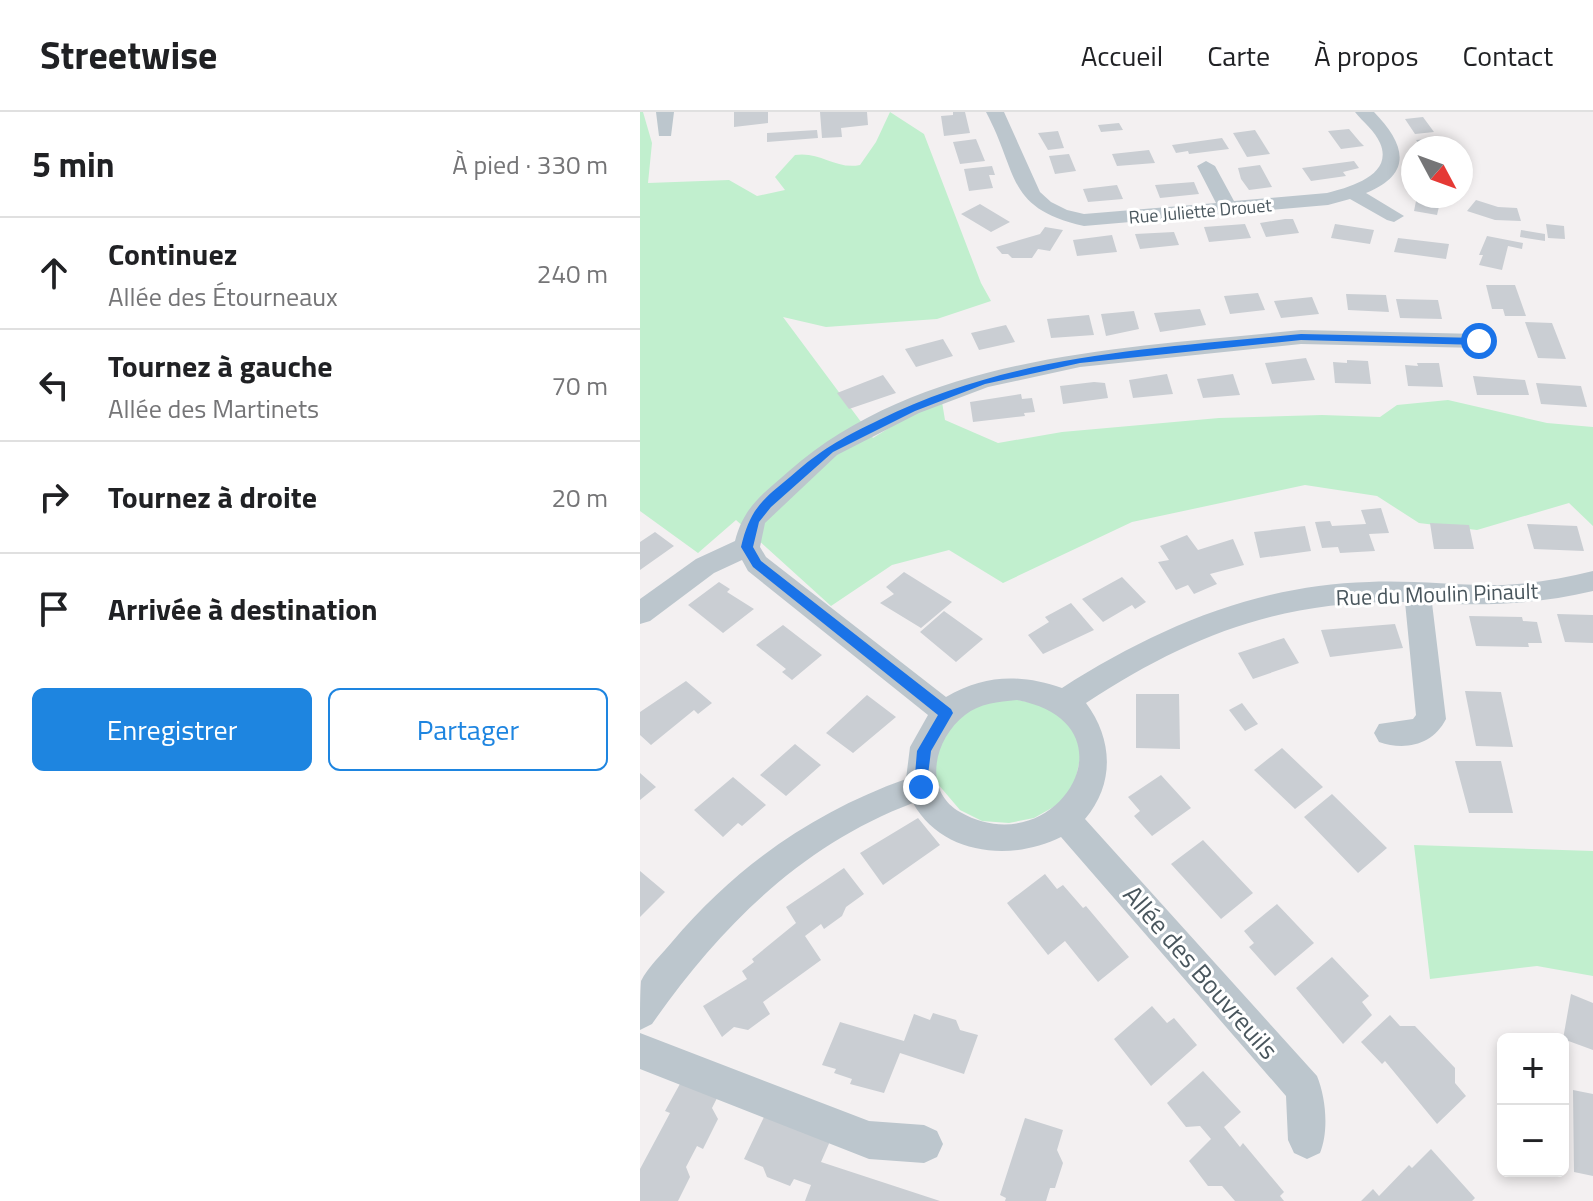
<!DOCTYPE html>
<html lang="fr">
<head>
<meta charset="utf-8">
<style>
  :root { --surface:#fff; --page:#f6f6f6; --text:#202124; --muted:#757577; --line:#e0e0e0; --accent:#1e85e0 }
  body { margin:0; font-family:"Titillium Web",sans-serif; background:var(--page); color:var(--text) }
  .controls { position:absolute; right:24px; bottom:24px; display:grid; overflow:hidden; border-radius:12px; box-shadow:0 4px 12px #0003 }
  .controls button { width:72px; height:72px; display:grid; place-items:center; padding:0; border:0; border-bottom:2px solid var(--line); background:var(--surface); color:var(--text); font:40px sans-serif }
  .compass { position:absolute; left:761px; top:24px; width:72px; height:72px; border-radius:50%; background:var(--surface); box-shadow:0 4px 12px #0003; rotate:131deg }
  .stop { position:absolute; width:24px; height:24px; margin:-18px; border:6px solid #1a73e8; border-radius:50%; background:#fff }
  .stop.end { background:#1a73e8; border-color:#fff; box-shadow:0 2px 8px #0008 }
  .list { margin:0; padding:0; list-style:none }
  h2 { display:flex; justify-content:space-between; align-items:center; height:104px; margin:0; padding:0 32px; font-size:34px }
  h2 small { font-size:26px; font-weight:400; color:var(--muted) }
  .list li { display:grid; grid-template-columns:52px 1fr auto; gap:24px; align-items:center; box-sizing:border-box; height:112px; padding:0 32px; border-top:2px solid var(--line) }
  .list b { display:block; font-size:30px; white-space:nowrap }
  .list p { margin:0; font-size:26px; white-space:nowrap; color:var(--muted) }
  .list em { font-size:26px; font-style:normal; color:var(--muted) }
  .actions { display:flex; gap:16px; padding:24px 32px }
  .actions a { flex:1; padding:18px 0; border:2px solid var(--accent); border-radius:12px; text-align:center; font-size:28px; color:var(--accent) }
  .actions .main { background:var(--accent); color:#fff }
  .icon { flex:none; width:44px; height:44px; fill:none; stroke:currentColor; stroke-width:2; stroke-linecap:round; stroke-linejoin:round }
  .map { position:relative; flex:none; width:953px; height:1089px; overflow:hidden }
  header { display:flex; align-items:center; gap:48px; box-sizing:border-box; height:112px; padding:0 40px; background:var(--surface); border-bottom:2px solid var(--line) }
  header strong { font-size:38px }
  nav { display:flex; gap:44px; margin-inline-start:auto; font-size:28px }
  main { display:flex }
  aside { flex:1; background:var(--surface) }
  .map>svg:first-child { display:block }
</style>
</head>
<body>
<header>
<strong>Streetwise</strong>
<nav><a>Accueil</a><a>Carte</a><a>À propos</a><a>Contact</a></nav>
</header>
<main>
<aside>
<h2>5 min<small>À pied · 330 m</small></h2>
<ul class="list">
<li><svg class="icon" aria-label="ahead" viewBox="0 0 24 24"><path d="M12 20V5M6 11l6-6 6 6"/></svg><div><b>Continuez</b><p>Allée des Étourneaux</p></div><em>240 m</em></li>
<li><svg class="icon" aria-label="left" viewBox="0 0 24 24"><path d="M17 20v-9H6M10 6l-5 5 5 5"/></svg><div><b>Tournez à gauche</b><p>Allée des Martinets</p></div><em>70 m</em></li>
<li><svg class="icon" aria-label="right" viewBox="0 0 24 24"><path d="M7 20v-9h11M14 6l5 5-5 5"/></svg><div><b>Tournez à droite</b></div><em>20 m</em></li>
<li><svg class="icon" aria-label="arrive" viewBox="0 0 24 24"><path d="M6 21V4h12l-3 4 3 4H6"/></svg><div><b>Arrivée à destination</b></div></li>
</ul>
<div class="actions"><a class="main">Enregistrer</a><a>Partager</a></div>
</aside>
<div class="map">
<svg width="953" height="1089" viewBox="0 0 953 1089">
  <rect width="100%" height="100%" fill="#f3f0f1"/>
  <path fill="#c1efce" d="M0,0H3L12,31L8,71L89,68L117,84L145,78L135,65L155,43C180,39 196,58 220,53L236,30L250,0L284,22L341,171L351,189L297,207L186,215L143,205L233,326L265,306L302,290L305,308L358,331L422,320L579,306L682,303L740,305L757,293L808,288L907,311L953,315V414L929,391L837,418L779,411L737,384L665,373L492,410L363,471L309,438L252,453L191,494L96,408L58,441L0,399Z
    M355,583L420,597L443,632L434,675L417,693L394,706L369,711L342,709L320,698L297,671L293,656L294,635L315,604Z
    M774,733L953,739V864L897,854L790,867Z"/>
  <path fill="#caced3" d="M94,0H128V11L94,15Z
    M180,0H227L228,13L201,16L202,25L182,26Z
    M313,0H325L330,21L304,24L301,4L313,3Z
    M783,5L794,20L775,22L765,7Z
    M479,11L483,18L461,20L458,13Z
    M709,17L720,30L724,34L701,37L688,19Z
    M177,18L178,26L127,30V21Z
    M615,18L630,42L607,45L593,21Z
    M418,19L424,36L408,38L398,21Z
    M582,26L589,37L549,42L548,39L536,41L532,33Z
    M799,26L806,36H783L776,28Z
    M336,27L345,49L320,52L313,30Z
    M509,38L515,51L477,54L472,42Z
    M429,42L436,59L415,62L409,44Z
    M714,49L719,56L703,60L706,64L671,69L662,56Z
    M620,53L632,75L609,78L601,67L598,56Z
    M352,54L355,63H349L353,76L329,79L324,57Z
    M554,70L559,82L520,86L515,73Z
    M477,73L483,87L448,90L443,77Z
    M777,84L801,86L797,103L774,99Z
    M836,88L858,95L877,96L881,109L855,108L827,99Z
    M340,92L370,110L351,120L321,102Z
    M645,107H653L659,121L626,125L620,111Z
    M605,112L611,126L569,130L564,115Z
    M695,112L734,118L730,132L691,126Z
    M906,112L924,114L925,127L908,126Z
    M405,115L423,118L410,139L398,137L392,146H372L368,142H362L356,135L400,122Z
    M881,118L905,122V129L880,125Z
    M534,120L539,133L500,137L495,122Z
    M472,123L477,140L437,144L433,128Z
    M847,124L883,131L882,137L868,134L862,158L839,153L843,143H839Z
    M758,126L809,132L806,147L754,140Z
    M846,173H875L886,204H865L863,197H852Z
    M618,181L625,198L590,202L584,184Z
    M706,182L746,183L749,200L708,198Z
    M672,185L679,202L641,206L634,189Z
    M756,187L798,188L802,207L760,206Z
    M560,197L566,213L520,220L514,201Z
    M494,199L499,217L466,224L461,202Z
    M449,203L454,223L411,226L407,207Z
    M885,210L912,211L926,247L898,246Z
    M366,213L375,230L339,238L331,221Z
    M303,227L313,244L276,255L265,237Z
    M666,246L675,268L632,272L625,251Z
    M707,248L728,249L731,272L695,271L693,250L707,251Z
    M777,251H799L803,275L768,274L765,253L778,254Z
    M527,262L533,282L493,286L489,268Z
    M593,262L600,283L563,286L557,267Z
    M243,263L256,281L209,297L197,281Z
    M833,264L885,268L889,283H837Z
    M454,270L465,271L468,286L423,292L420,274Z
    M896,271L941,274L947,295L901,292Z
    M381,282L382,287L392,286L395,300L384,301L385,304L333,310L330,290Z
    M741,396L749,421L729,422L735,439L700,441L698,435L682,436L675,410L690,409L692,414L726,412L721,398Z
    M790,411L829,413L834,437H794Z
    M887,412L937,414L944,439L894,437Z
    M665,414L671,439L620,446L614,420Z
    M15,420L34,434L0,458V430Z
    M547,423L558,438L593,427L604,453L570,462L577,472L554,482L548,473L536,478L518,450L529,448L520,434Z
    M264,460L312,490L281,516L240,491L254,482L246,475Z
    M482,465L506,490L495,497L492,493L463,510L442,487Z
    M79,470L90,477L87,480L114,497L83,521L48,493Z
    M431,491L454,518L403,542L388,523L409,510L405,505Z
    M304,499L343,527L316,550L280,520Z
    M917,502L953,503V531L925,530Z
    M829,504L882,505L883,509L897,510L902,531H888L889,535L836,534Z
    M755,512L763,536L690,545L681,518Z
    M143,513L182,543L152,568L142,560L146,557L116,533Z
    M644,526L659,551L613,567L598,541Z
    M46,569L72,591L58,602L54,598L11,633L0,623V600Z
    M825,579L861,580L873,635L836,634Z
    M496,582H539L540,637L496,636Z
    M227,583L256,605L213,641L186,621Z
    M602,591L618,612L605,619L589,598Z
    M155,632L181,653L146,684L120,663Z
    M642,636L683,675L655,697L614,658Z
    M815,649H861L873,701H829Z
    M0,661L16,675L0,688Z
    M521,663L551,696L512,724L494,704L500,699L488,685Z
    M93,665L126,693L102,714L98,711L83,725L54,698Z
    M692,682L747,736L718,761L664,705Z
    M278,706L300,733L243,773L220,741Z
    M563,728L613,781L581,807L531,752Z
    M204,756L224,782L206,795L202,804L184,817L181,812L165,824L181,848L123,890L130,902L108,918L94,915L82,925L63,894L107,867L102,859L114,850L112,847L156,811L146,795Z
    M0,759L25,780L0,805Z
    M405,762L417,777L423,773L443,796L446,794L489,845L458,870L425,829L408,843L367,791Z
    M637,792L674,831L635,864L609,835L614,831L604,819Z
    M692,845L729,884L722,890L732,903L703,932L656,876Z
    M931,882L953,891V938L923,927Z
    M512,894L527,911L534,906L557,933L511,974L474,927Z
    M293,901L316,908L320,918L338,923L324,962L260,941L244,981L210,972L212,967L194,961L196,957L182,953L200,910L264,929L274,902L290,908Z
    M750,903L760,914H775L815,956V971L826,984L797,1012L745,949L742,952L721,930Z
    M563,959L601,1000L584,1015L600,1035L603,1031L644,1080L640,1084L644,1089H595L582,1074H568L549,1049L571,1027L560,1014L546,1015L527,991Z
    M41,970L79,982L72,996L78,1007L63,1037L57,1034L46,1055L50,1065L38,1089H0V1057L30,1001L25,999Z
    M933,978L953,982V1064L934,1060Z
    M124,1005L191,1027L181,1050L300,1089H165L171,1073L154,1067L150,1074L127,1065L123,1055L104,1047Z
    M385,1006L423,1018L417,1038L423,1051L415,1076H410L406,1089H365L366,1086L360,1083Z
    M791,1037L835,1086L832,1089H721L733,1077L739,1084L769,1053L772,1056Z"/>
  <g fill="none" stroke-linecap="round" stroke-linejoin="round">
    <path fill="#bcc6cd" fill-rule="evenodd" d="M16,0H34L31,24H19Z
      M346,0H364L400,80L411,90L427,98L444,102L576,91L557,54L566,49L575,54L594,89L687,81C710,75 754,63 740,31C735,19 723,10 715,0H734C764,31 775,61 726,81L764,104L754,110L747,108L710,87L688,93L444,114C365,96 379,62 346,0Z
      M661,218L839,222L850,229L839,236L661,232L440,255L348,275L279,301L197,343L125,411L120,435L126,445L306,585C345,562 381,562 422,576C516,516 616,473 729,470C774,468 818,474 863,473C893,472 923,466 953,459V479C898,492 847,494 792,491L806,607C793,633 765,639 739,630L734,621L739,612L773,607L776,603L765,490C641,488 548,524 446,591C473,627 475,672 445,707L677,964C686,986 689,1019 680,1041L667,1047L654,1041L648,1028L646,984L421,725C371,750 302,743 273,691C161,733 79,816 12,912L0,918C0,904 0,881 1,869C8,855 22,842 32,830C95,755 173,700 266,667L270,635L288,603L108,459L102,448L74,461L10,509L0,512V487L56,447L95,429C104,394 123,382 149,359C285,240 490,236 661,218ZM377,588C502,612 416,755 320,700C282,678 294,627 325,603C340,591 358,590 377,588Z
      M0,921L229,1009L284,1013L297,1019L303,1032L297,1045L284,1051L229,1047L0,957Z"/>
  </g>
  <path fill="#1a73e8" d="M661,222L839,226L844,229L839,233L661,228L440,251L345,272L275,299L193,340L131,395L119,410L113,435L121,449L311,597L313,601L291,639L286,679L281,681L274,675L277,639L298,603L113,455L101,435C111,392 126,386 157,359C185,335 206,324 239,308C375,241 514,237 661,222Z"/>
  <g text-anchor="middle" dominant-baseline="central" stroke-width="6" stroke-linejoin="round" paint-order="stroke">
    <g font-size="18" fill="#49565d" stroke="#fff">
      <text transform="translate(560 99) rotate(-5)">Rue Juliette Drouet</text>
    </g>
    <g font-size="22" fill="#49565d" stroke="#fff">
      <text transform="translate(797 482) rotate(-2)">Rue du Moulin Pinault</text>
    </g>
    <g font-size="26" fill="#49565d" stroke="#fff">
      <text transform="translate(561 860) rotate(49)">Allée des Bouvreuils</text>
    </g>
  </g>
</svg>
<div class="controls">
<button>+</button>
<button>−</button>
</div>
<svg class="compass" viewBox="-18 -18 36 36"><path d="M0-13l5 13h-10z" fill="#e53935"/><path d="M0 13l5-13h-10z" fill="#757577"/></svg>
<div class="stop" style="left:839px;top:229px"></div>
<div class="stop end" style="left:281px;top:675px"></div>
</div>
</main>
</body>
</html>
